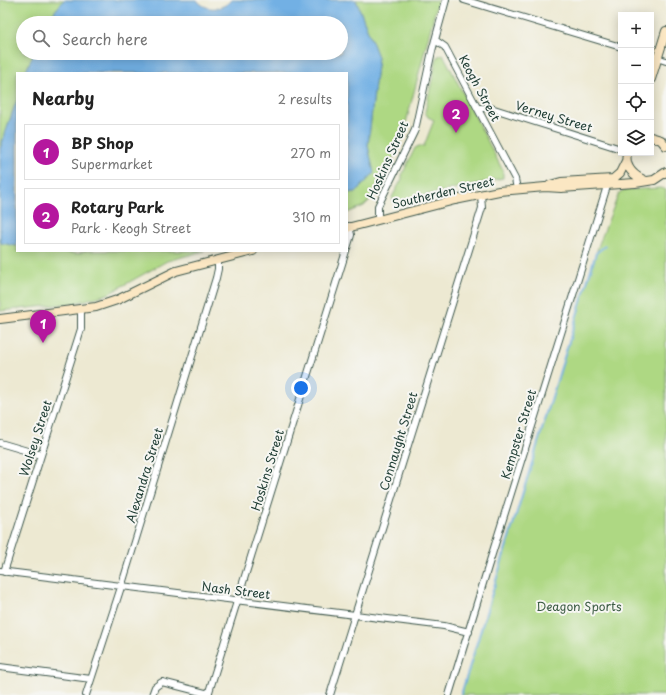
<!DOCTYPE html>
<html lang="en">
<head>
<meta charset="utf-8">
<style>
  :root { --surface:#fff; --page:#f2f2f2; --text:#222; --muted:#767676; --line:#e0e0e0; --accent:#b5179e }
  body { margin:0; font-family:"Playpen Sans",sans-serif; background:var(--page); color:var(--text) }
  .controls { position:absolute; right:12px; top:12px; display:grid; overflow:hidden; border-radius:0px; box-shadow:0 2px 10px #0003 }
  .controls button { width:36px; height:36px; display:grid; place-items:center; padding:0; border:0; border-bottom:1px solid var(--line); background:var(--surface); color:var(--text); font:20px sans-serif }
  .you { position:absolute; left:301px; top:388px; width:14px; height:14px; margin:-10px; border:3px solid #fff; border-radius:50%; background:#1a73e8; box-shadow:0 0 0 6px #1a73e833 }
  .badge { display:grid; place-items:center; width:26px; height:26px; border-radius:50%; background:var(--accent); color:#fff; font-size:13px; font-weight:700 }
  .pin { position:absolute; translate:-50% -33px; filter:drop-shadow(0 1px 2px #0008) }
  .pin::after { content:''; position:absolute; top:21px; width:14px; height:12px; background:inherit; clip-path:polygon(0 0,100% 0,50% 100%) }
  .list { margin:0; padding:0; list-style:none }
  h2 { display:flex; justify-content:space-between; align-items:center; height:52px; margin:0; padding:0 16px; font-size:17px }
  h2 small { font-size:13px; font-weight:400; color:var(--muted) }
  .list li { display:grid; grid-template-columns:26px 1fr auto; gap:12px; align-items:center; box-sizing:border-box; height:56px; margin:0 8px 8px; padding:0 8px; border:1px solid var(--line); border-radius:0px }
  .list b { display:block; font-size:15px; white-space:nowrap }
  .list p { margin:0; font-size:13px; white-space:nowrap; color:var(--muted) }
  .list em { font-size:13px; font-style:normal; color:var(--muted) }
  .icon { flex:none; width:22px; height:22px; fill:none; stroke:currentColor; stroke-width:2; stroke-linecap:round; stroke-linejoin:round }
  .map { position:relative; flex:none; width:666px; height:695px; overflow:hidden }
  .search { position:absolute; background:var(--surface); box-shadow:0 2px 10px #0003; left:16px; top:16px; width:332px; height:44px; display:flex; align-items:center; gap:10px; box-sizing:border-box; padding:0 14px; border-radius:22px; color:var(--muted); font-size:15px }
  .panel { position:absolute; background:var(--surface); box-shadow:0 2px 10px #0003; left:16px; top:72px; width:332px; height:180px; border-radius:0px }
  .map>svg:first-child { display:block }
</style>
</head>
<body>
<div class="map">
<svg width="666" height="695" viewBox="0 0 666 695">
  <rect width="100%" height="100%" fill="#f6f6f2"/>
  <filter id="ink" filterUnits="userSpaceOnUse"><feTurbulence type="fractalNoise" baseFrequency=".025" numOctaves="2"/><feDisplacementMap in="SourceGraphic" scale="8" xChannelSelector="R" yChannelSelector="G"/><feConvolveMatrix kernelMatrix="1 2 1 2 8 2 1 2 1" color-interpolation-filters="sRGB"/></filter>
  <filter id="wash" filterUnits="userSpaceOnUse"><feTurbulence type="fractalNoise" baseFrequency=".012" numOctaves="4" result="noise"/><feDisplacementMap in="SourceGraphic" scale="16" xChannelSelector="R" yChannelSelector="G"/><feGaussianBlur stdDeviation="0.9" result="paint"/><feColorMatrix in="noise" values="0 0 0 0 0 0 0 0 0 0 0 0 0 0 0 0 0 1.4 0 .05"/><feComposite in="paint" operator="in"/></filter>
  <g filter="url(#wash)">
    <rect width="100%" height="100%" fill="#ede9d2"/>
    <path fill="#aed883" stroke="#668a5c" d="M0,0H64L55,11L48,23H23V53H34L25,73H17V99L0,149Z
      M356,0H438L402,138L376,194L364,206L347,213V193L356,192L374,173L368,146L378,57Z
      M443,54L503,171V178L394,202L392,197L402,179V175L415,148L419,146H424L434,120L428,117L425,112L437,57Z
      M661,188L666,190V695H461L599,244L619,193L624,190Z
      M0,237L1,243L17,246V251H56L77,254L85,251H204L167,261L108,294L75,303L0,311Z"/>
    <path fill="#72b0e4" stroke="#48768c" d="M64,0H197C206,12 222,10 232,0H356L378,57L368,146L374,173L356,192L347,193V73H25L34,53H341V23H48L55,11Z
      M17,99V246L1,243L0,237V149Z"/>
    <g fill="none" stroke-linecap="round" stroke-linejoin="round">
      <path stroke="#72b0e4" stroke-width="2" d="M461,695L596,253L605,246"/>
    </g>
  </g>
  <g filter="url(#ink)">
    <g fill="none" stroke-linecap="round" stroke-linejoin="round">
      <g stroke="#3e574c" stroke-width="8">
        <path id="minor" d="M464,0L621,47
          M435,40L445,47L515,179L517,189
          M651,56L666,61
          M479,108H491L621,149
          M378,219V206L415,130L432,51L446,0
          M347,248L351,235L349,226
          M0,443L41,455
          M0,571L444,626L469,632
          M4,572L81,329V310
          M0,667L91,679
          M86,695L123,581L216,278L218,269V260
          M152,695L155,687L162,682L209,694
          M208,695L346,251
          M330,695L482,208L481,194
          M449,695L488,567L608,183"/>
      </g>
      <g stroke="#3e574c" stroke-width="10">
        <path id="secondary" d="M651,79L666,31
          M651,137L661,140L666,146
          M627,153C624,168 634,176 646,181
          M550,185L561,182L613,179L620,173L626,161
          M347,228L455,200L499,191L545,187L561,188L635,183L654,180L666,172
          M0,319L96,307L117,300L176,271L253,251"/>
      </g>
      <use href="#minor" stroke="#fff" stroke-width="6"/>
      <use href="#secondary" stroke="#fbe7c3" stroke-width="8"/>
    </g>
  </g>
  <g text-anchor="middle" dominant-baseline="central" stroke-width="4" stroke-linejoin="round" paint-order="stroke">
    <g font-size="12" fill="#1f3d34" stroke="#f6f6f2">
      <text transform="translate(480 88) rotate(62)">Keogh Street</text>
      <text transform="translate(554 116) rotate(17)">Verney Street</text>
      <text transform="translate(387 160) rotate(-66)">Hoskins Street</text>
      <text transform="translate(443 192) rotate(-13)">Southerden Street</text>
      <text transform="translate(518 434) rotate(-73)">Kempster Street</text>
      <text transform="translate(35 438) rotate(-72)">Wolsey Street</text>
      <text transform="translate(398 441) rotate(-73)">Connaught Street</text>
      <text transform="translate(267 470) rotate(-73)">Hoskins Street</text>
      <text transform="translate(144 475) rotate(-73)">Alexandra Street</text>
      <text transform="translate(236 590) rotate(7)">Nash Street</text>
    </g>
    <g font-size="12" fill="#3c5c44" stroke="#f6f6f2">
      <text x="579" y="606">Deagon Sports</text>
    </g>
  </g>
</svg>
<div class="controls">
<button>+</button>
<button>−</button>
<button><svg class="icon" aria-label="locate" viewBox="0 0 24 24"><circle cx="12" cy="12" r="6"/><path d="M12 2v4M12 18v4M2 12h4M18 12h4"/></svg></button>
<button><svg class="icon" aria-label="layers" viewBox="0 0 24 24"><path d="M12 4l9 5-9 5-9-5zM3 14l9 5 9-5"/></svg></button>
</div>
<div class="you"></div>
<div class="pin badge" style="left:43px;top:343px">1</div>
<div class="pin badge" style="left:456px;top:133px">2</div>
<div class="search"><svg class="icon" aria-label="search" viewBox="0 0 24 24"><circle cx="10" cy="10" r="6"/><path d="M15 15l6 6"/></svg>Search here</div>
<section class="panel">
<h2>Nearby<small>2 results</small></h2>
<ul class="list">
<li><span class="badge">1</span><div><b>BP Shop</b><p>Supermarket</p></div><em>270 m</em></li>
<li><span class="badge">2</span><div><b>Rotary Park</b><p>Park · Keogh Street</p></div><em>310 m</em></li>
</ul>
</section>
</div>
</body>
</html>
